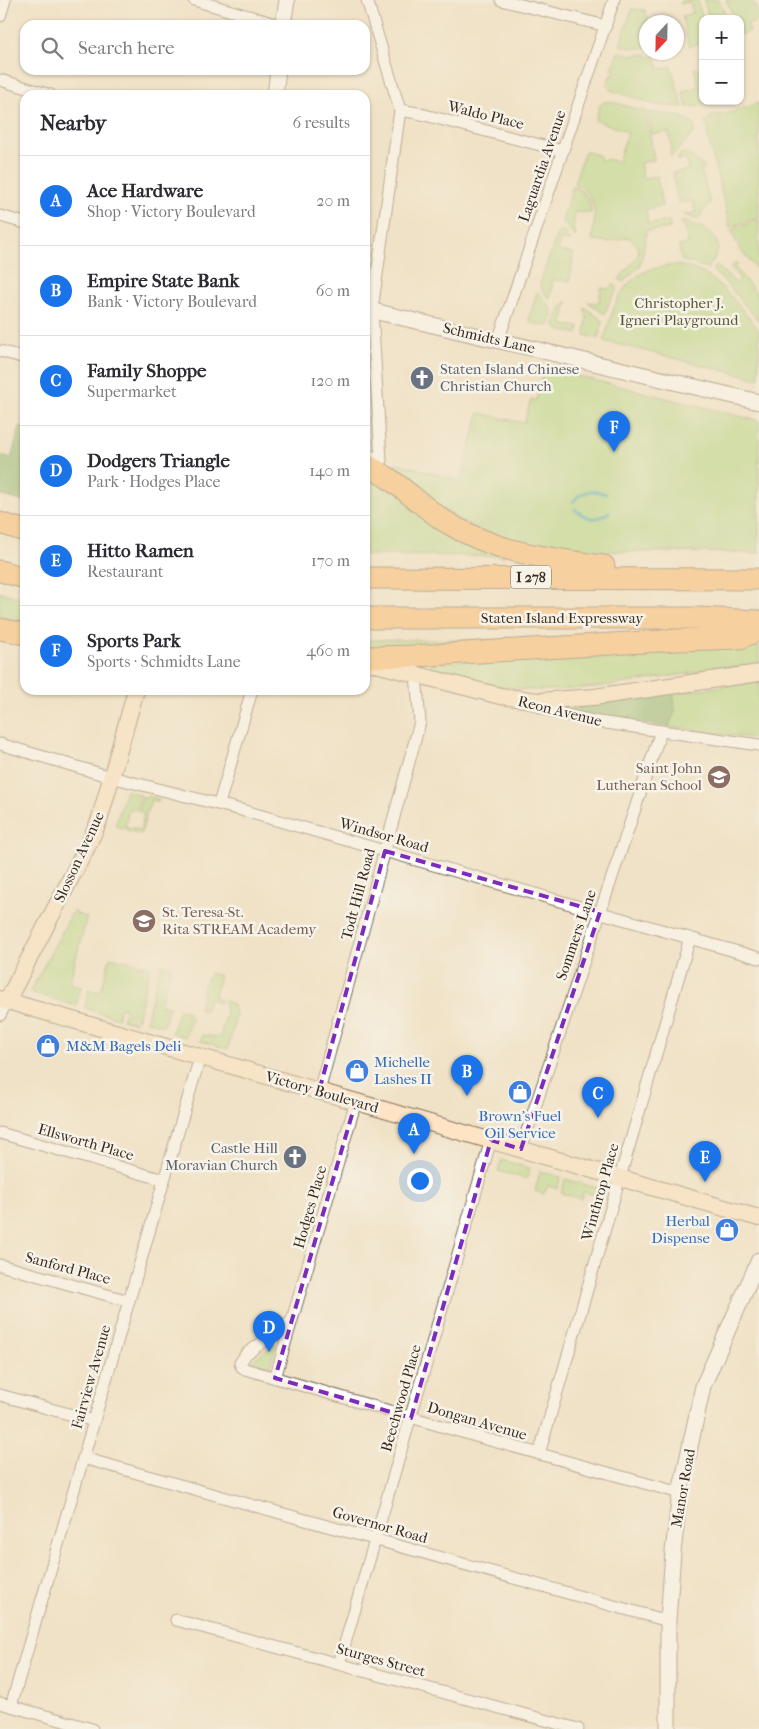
<!DOCTYPE html>
<html lang="en">
<head>
<meta charset="utf-8">
<style>
  :root { --surface:#fff; --page:#f2f2f3; --text:#2b2b33; --muted:#7c7c81; --line:#e1e1e2; --accent:#1a73e8 }
  body { margin:0; font-family:"IM FELL French Canon",serif; background:var(--page); color:var(--text) }
  .controls { position:absolute; right:15px; top:15px; display:grid; overflow:hidden; border-radius:10px; box-shadow:0 1px 4px #0004 }
  .controls button { width:45px; height:45px; display:grid; place-items:center; padding:0; border:0; border-bottom:1px solid var(--line); background:var(--surface); color:var(--text); font:25px sans-serif }
  .compass { position:absolute; left:639px; top:15px; width:45px; height:45px; border-radius:50%; background:var(--surface); box-shadow:0 1px 4px #0004; rotate:202deg }
  .you { position:absolute; left:419px; top:1180px; width:18px; height:18px; margin:-12px; border:4px solid #fff; border-radius:50%; background:#1a73e8; box-shadow:0 0 0 8px #1a73e833 }
  .badge { display:grid; place-items:center; width:32px; height:32px; border-radius:50%; background:var(--accent); color:#fff; font-size:16px; font-weight:700 }
  .pin { position:absolute; translate:-50% -41px; filter:drop-shadow(0 1px 2px #0008) }
  .pin::after { content:''; position:absolute; top:26px; width:18px; height:15px; background:inherit; clip-path:polygon(0 0,100% 0,50% 100%) }
  .list { margin:0; padding:0; list-style:none }
  h2 { display:flex; justify-content:space-between; align-items:center; height:65px; margin:0; padding:0 20px; font-size:21px }
  h2 small { font-size:16px; font-weight:400; color:var(--muted) }
  .list li { display:grid; grid-template-columns:32px 1fr auto; gap:15px; align-items:center; box-sizing:border-box; height:90px; padding:0 20px; border-top:1px solid var(--line) }
  .list b { display:block; font-size:19px; white-space:nowrap }
  .list p { margin:0; font-size:16px; white-space:nowrap; color:var(--muted) }
  .list em { font-size:16px; font-style:normal; color:var(--muted) }
  .icon { flex:none; width:28px; height:28px; fill:none; stroke:currentColor; stroke-width:2; stroke-linecap:round; stroke-linejoin:round }
  .map { position:relative; flex:none; width:759px; height:1729px; overflow:hidden }
  .search { position:absolute; background:var(--surface); box-shadow:0 1px 4px #0004; left:20px; top:20px; width:350px; height:55px; display:flex; align-items:center; gap:12px; box-sizing:border-box; padding:0 18px; border-radius:15px; color:var(--muted); font-size:19px }
  .panel { position:absolute; background:var(--surface); box-shadow:0 1px 4px #0004; left:20px; top:90px; width:350px; height:605px; border-radius:15px }
  .map>svg:first-child { display:block }
</style>
</head>
<body>
<div class="map">
<svg width="759" height="1729" viewBox="0 0 759 1729">
  <rect width="100%" height="100%" fill="#f7f3e8"/>
  <filter id="ink" filterUnits="userSpaceOnUse"><feTurbulence type="fractalNoise" baseFrequency=".02" numOctaves="2"/><feDisplacementMap in="SourceGraphic" scale="10" xChannelSelector="R" yChannelSelector="G"/><feConvolveMatrix kernelMatrix="1 2 1 2 8 2 1 2 1" color-interpolation-filters="sRGB"/></filter>
  <filter id="wash" filterUnits="userSpaceOnUse"><feTurbulence type="fractalNoise" baseFrequency=".0096" numOctaves="4" result="noise"/><feDisplacementMap in="SourceGraphic" scale="20" xChannelSelector="R" yChannelSelector="G"/><feGaussianBlur stdDeviation="1.12" result="paint"/><feColorMatrix in="noise" values="0 0 0 0 0 0 0 0 0 0 0 0 0 0 0 0 0 1.4 0 .05"/><feComposite in="paint" operator="in"/></filter>
  <g filter="url(#wash)">
    <rect width="100%" height="100%" fill="#f0e2c6"/>
    <path fill="#b0d984" stroke="#768251" d="M682,0H697L703,19V52L700,43L689,46L682,16L693,13L690,2L680,4Z
      M704,0H719L727,19H709Z
      M726,0H752L759,15V20L747,25L750,31L742,35L740,31V19H735Z
      M632,9L645,10L649,22H646V26L640,28L646,48H633L620,45Z
      M618,52L632,55L647,54L648,57L655,56L659,70L671,66L683,107L658,105L610,90L607,85L611,74L614,75L615,71L612,69Z
      M694,68L703,70V101H718C708,107 698,106 687,107L683,91L699,87Z
      M609,101L646,112L654,160L640,163L643,178L657,176L662,206L646,209L648,224L669,221L670,228L646,231L644,250L639,267L623,282L619,279L637,257C641,248 635,241 628,237L608,242L592,240C595,215 600,197 574,183L585,151L600,156V160L604,161L606,159L618,162L628,132L595,120L600,105L604,102Z
      M759,103V218L730,227L707,133L710,130L705,123L713,115L726,114Z
      M649,112C662,115 699,114 694,133L671,157L670,151L672,150L669,132L652,134Z
      M684,153L689,154L705,168L701,169L710,203L697,219L683,215L695,213L693,201L678,203L673,173L688,170L686,158L677,160L680,155Z
      M573,186C585,192 592,200 591,213L575,212L573,230L576,231L575,237L562,221Z
      M759,220V272L740,249L731,230Z
      M681,221C709,228 731,239 708,268L681,260L679,246L688,244L685,226H682Z
      M563,231L570,241L560,240L558,251L573,253L570,281L553,280L550,299L543,292L540,284L557,233Z
      M736,262L737,265L735,268L759,296V321L726,283L713,271L716,265L736,283L740,279L730,268Z
      M676,265C716,270 734,301 759,330V379L604,341C615,298 624,268 676,265Z
      M614,284L618,288L609,303L605,313L604,314L588,302L599,303L601,288L610,289Z
      M537,293H539L552,310L550,323L548,326L531,323L529,318Z
      M567,301V306L565,307L563,325L579,327L578,334L558,330L555,327C555,317 559,307 567,301Z
      M585,307L603,321L598,339L585,335L587,315L585,313Z
      M545,368L759,421V553L569,551L529,546L489,535L459,520L365,457L392,465L396,463L461,481L479,413L524,423L531,399L536,400Z
      M365,472L505,556L365,555Z
      M0,592L25,599V623L0,617Z
      M365,640H565L365,649Z
      M759,646V665C686,670 616,690 543,690C506,691 469,679 434,671L429,666L433,663L491,659V663L505,659L715,647Z
      M759,681V739L668,727L675,711L673,693Z
      M126,790L142,796L136,810L129,809L125,826L140,830L144,813L138,811L144,797L147,796L159,799V802L151,800L141,834L115,826Z
      M73,911L76,912V914L87,917L70,980L71,984L81,987L76,1006L30,992Z
      M110,957L150,967L137,1020L131,1014L129,1016L136,1023L122,1019L126,1011L124,1007L119,1009L118,1018L85,1008L89,989L99,992L102,988Z
      M161,964L171,967L160,1004L169,1006L164,1026L146,1021Z
      M210,973L220,976L214,997L221,999L220,1003L209,999L205,1011L199,1009L206,978H209Z
      M224,1000L232,1004L236,1016L228,1049L200,1041L203,1035L218,1037L221,1034L226,1015Z
      M179,1009L189,1012L187,1017L192,1018L185,1037L172,1033Z
      M501,1160L530,1168L527,1179L498,1171Z
      M540,1171L561,1177L557,1189L548,1186L544,1194L535,1191Z
      M565,1179L604,1190L595,1218L590,1216L596,1195L583,1192L581,1199L561,1193Z
      M275,1343L277,1345L269,1367L266,1368L252,1364L253,1360Z"/>
    <path fill="#8cb972" stroke="#647248" d="M20,426L25,428V502L0,495V455L11,459Z
      M673,693L675,711L668,727L593,717L567,710L568,706Z"/>
    <g fill="none" stroke-linecap="round" stroke-linejoin="round">
      <path stroke="#3bacb5" stroke-width="3" d="M573,502C580,491 594,489 606,494
        M575,509C585,519 598,522 609,512"/>
    </g>
  </g>
  <g filter="url(#ink)">
    <g fill="none" stroke-linecap="round" stroke-linejoin="round">
      <g stroke="#7a6a59" stroke-width="13">
        <path id="minor" d="M194,0L279,25
          M501,0L606,26
          M0,16L5,0
          M0,80L51,95
          M400,110L417,113L563,151
          M0,216L25,223
          M498,341L614,0
          M0,351L25,358
          M365,454L381,460L372,310L400,110L367,0
          M530,703L553,712L599,722L759,745
          M0,744L111,777L241,810L759,958
          M219,804L252,690
          M0,1015L7,1001
          M319,1091L420,722L416,675
          M0,1133L164,1180
          M521,1149L661,731
          M0,1265L129,1301
          M292,1321L246,1354L240,1363L241,1366L245,1369L479,1437L680,1493
          M275,1378L356,1101
          M0,1395L94,1421
          M539,1454L690,938
          M83,1458L668,1621
          M176,1620L578,1729
          M339,1664L491,1140
          M0,1703L92,1729
          M11,1706L200,1057"/>
      </g>
      <g stroke="#7a6a59" stroke-width="17">
        <path id="tertiary" d="M283,25L287,0
          M275,95L278,70
          M365,309L759,402
          M668,1729V1621L673,1552L680,1493L703,1386L759,1260"/>
      </g>
      <g stroke="#7a6a59" stroke-width="18">
        <path id="secondary" d="M368,662L500,696L539,701L594,697L759,673
          M0,999L759,1218
          M7,1001L87,847L99,821L136,690"/>
      </g>
      <g stroke="#7a6a59" stroke-width="23">
        <path id="motorway" d="M365,465C395,478 417,503 443,520C494,553 546,558 604,566
          M0,523L25,531
          M0,571L25,578
          M365,578L759,579
          M365,618H697L759,621
          M0,629L25,634
          M365,657L416,656L676,640L740,638L759,630"/>
      </g>
      <use href="#minor" stroke="#fff" stroke-width="11"/>
      <use href="#tertiary" stroke="#fff" stroke-width="15"/>
      <use href="#secondary" stroke="#fee4c5" stroke-width="16"/>
      <use href="#motorway" stroke="#fdbc6f" stroke-width="21"/>
    </g>
  </g>
  <path d="M0 0H759V1729H0ZM385,851L600,912L521,1149L491,1140L411,1418L275,1378L356,1101L319,1091Z" fill="#f0e2c6" fill-opacity=".55" fill-rule="evenodd"/>
  <path fill="none" stroke="#7b2cbf" stroke-width="4" stroke-dasharray="10 6" stroke-linejoin="round" d="M385,851L600,912L521,1149L491,1140L411,1418L275,1378L356,1101L319,1091Z"/>
  <defs>
    <g id="church-disc" transform="scale(1.25)"><circle r="9.5" fill="#6b7280" stroke="#f7f3e8"/><path d="M-1.2-6h2.4v3.5h3.3v2.4h-3.3V6h-2.4V-.1h-3.3v-2.4h3.3Z" fill="#fff"/></g>
    <g id="school-disc" transform="scale(1.25)"><circle r="9.5" fill="#8d6e63" stroke="#f7f3e8"/><path d="M0-5L7-2L0 1L-7-2ZM-4 1L0 2.5L4 1V4Q0 6-4 4Z" fill="#fff"/></g>
    <g id="shop-disc" transform="scale(1.25)"><circle r="9.5" fill="#3f7fe0" stroke="#f7f3e8"/><path d="M-5-2.5h2.3a2.7 3.5 0 0 1 5.4 0H5L5.5 6h-11ZM-1.5-2.5h3a1.5 2.3 0 0 0-3 0Z" fill="#fff"/></g>
  </defs>
  <g fill-rule="evenodd">
    <use href="#church-disc" x="422" y="378"/>
    <use href="#school-disc" x="719" y="777"/>
    <use href="#school-disc" x="144" y="921"/>
    <use href="#shop-disc" x="48" y="1046"/>
    <use href="#shop-disc" x="357" y="1071"/>
    <use href="#shop-disc" x="520" y="1092"/>
    <use href="#church-disc" x="295" y="1157"/>
    <use href="#shop-disc" x="727" y="1230"/>
  </g>
  <g text-anchor="middle" dominant-baseline="central" stroke-width="5" stroke-linejoin="round" paint-order="stroke">
    <rect fill="#f7f3e8" stroke="#73665b" stroke-width="1" x="511" y="565.5" width="40" height="23" rx="4"/>
    <g font-size="14" font-weight="bold" fill="#3b2a1e">
      <text x="531" y="577">I 278</text>
    </g>
    <g font-size="15" fill="#3b2a1e" stroke="#f7f3e8">
      <text transform="translate(486 115) rotate(14)">Waldo Place</text>
      <text transform="translate(542 166) rotate(-71)">Laguardia Avenue</text>
      <text transform="translate(489 338) rotate(13)">Schmidts Lane</text>
      <text x="562" y="618">Staten Island Expressway</text>
      <text transform="translate(560 711) rotate(14)">Reon Avenue</text>
      <text transform="translate(384 835) rotate(16)">Windsor Road</text>
      <text transform="translate(79 857) rotate(-65)">Slosson Avenue</text>
      <text transform="translate(358 894) rotate(-75)">Todt Hill Road</text>
      <text transform="translate(576 935) rotate(-71)">Sommers Lane</text>
      <text transform="translate(322 1092) rotate(16)">Victory Boulevard</text>
      <text transform="translate(86 1142) rotate(16)">Ellsworth Place</text>
      <text transform="translate(600 1192) rotate(-74)">Winthrop Place</text>
      <text transform="translate(310 1207) rotate(-74)">Hodges Place</text>
      <text transform="translate(68 1268) rotate(15)">Sanford Place</text>
      <text transform="translate(91 1377) rotate(-74)">Fairview Avenue</text>
      <text transform="translate(401 1398) rotate(-74)">Beechwood Place</text>
      <text transform="translate(477 1421) rotate(16)">Dongan Avenue</text>
      <text transform="translate(683 1488) rotate(-80)">Manor Road</text>
      <text transform="translate(380 1525) rotate(16)">Governor Road</text>
      <text transform="translate(381 1660) rotate(15)">Sturges Street</text>
    </g>
    <g font-size="15" fill="#585638" stroke="#f7f3e8">
      <text x="679" y="303">Christopher J.<tspan x="679" dy="17">Igneri Playground</tspan></text>
    </g>
    <g font-size="15" fill="#5b616d" stroke="#f7f3e8" text-anchor="start">
      <text x="440" y="369">Staten Island Chinese<tspan x="440" dy="17">Christian Church</tspan></text>
      <text x="278" y="1148" text-anchor="end">Castle Hill<tspan x="278" dy="17">Moravian Church</tspan></text>
    </g>
    <g font-size="15" fill="#785e54" stroke="#f7f3e8" text-anchor="end">
      <text x="702" y="768">Saint John<tspan x="702" dy="17">Lutheran School</tspan></text>
      <text x="162" y="912" text-anchor="start">St. Teresa-St.<tspan x="162" dy="17">Rita STREAM Academy</tspan></text>
    </g>
    <g font-size="15" fill="#366cbe" stroke="#f7f3e8" text-anchor="start">
      <text x="66" y="1046">M&amp;M Bagels Deli</text>
      <text x="374" y="1062">Michelle<tspan x="374" dy="17">Lashes II</tspan></text>
      <text x="520" y="1116" text-anchor="middle">Brown's Fuel<tspan x="520" dy="17">Oil Service</tspan></text>
      <text x="710" y="1221" text-anchor="end">Herbal<tspan x="710" dy="17">Dispense</tspan></text>
    </g>
  </g>
</svg>
<div class="controls">
<button>+</button>
<button>−</button>
</div>
<svg class="compass" viewBox="-18 -18 36 36"><path d="M0-13l5 13h-10z" fill="#e53935"/><path d="M0 13l5-13h-10z" fill="#7c7c81"/></svg>
<div class="you"></div>
<div class="pin badge" style="left:414px;top:1154px">A</div>
<div class="pin badge" style="left:467px;top:1096px">B</div>
<div class="pin badge" style="left:598px;top:1118px">C</div>
<div class="pin badge" style="left:269px;top:1352px">D</div>
<div class="pin badge" style="left:705px;top:1182px">E</div>
<div class="pin badge" style="left:614px;top:452px">F</div>
<div class="search"><svg class="icon" aria-label="search" viewBox="0 0 24 24"><circle cx="10" cy="10" r="6"/><path d="M15 15l6 6"/></svg>Search here</div>
<section class="panel">
<h2>Nearby<small>6 results</small></h2>
<ul class="list">
<li><span class="badge">A</span><div><b>Ace Hardware</b><p>Shop · Victory Boulevard</p></div><em>20 m</em></li>
<li><span class="badge">B</span><div><b>Empire State Bank</b><p>Bank · Victory Boulevard</p></div><em>60 m</em></li>
<li><span class="badge">C</span><div><b>Family Shoppe</b><p>Supermarket</p></div><em>120 m</em></li>
<li><span class="badge">D</span><div><b>Dodgers Triangle</b><p>Park · Hodges Place</p></div><em>140 m</em></li>
<li><span class="badge">E</span><div><b>Hitto Ramen</b><p>Restaurant</p></div><em>170 m</em></li>
<li><span class="badge">F</span><div><b>Sports Park</b><p>Sports · Schmidts Lane</p></div><em>460 m</em></li>
</ul>
</section>
</div>
</body>
</html>
